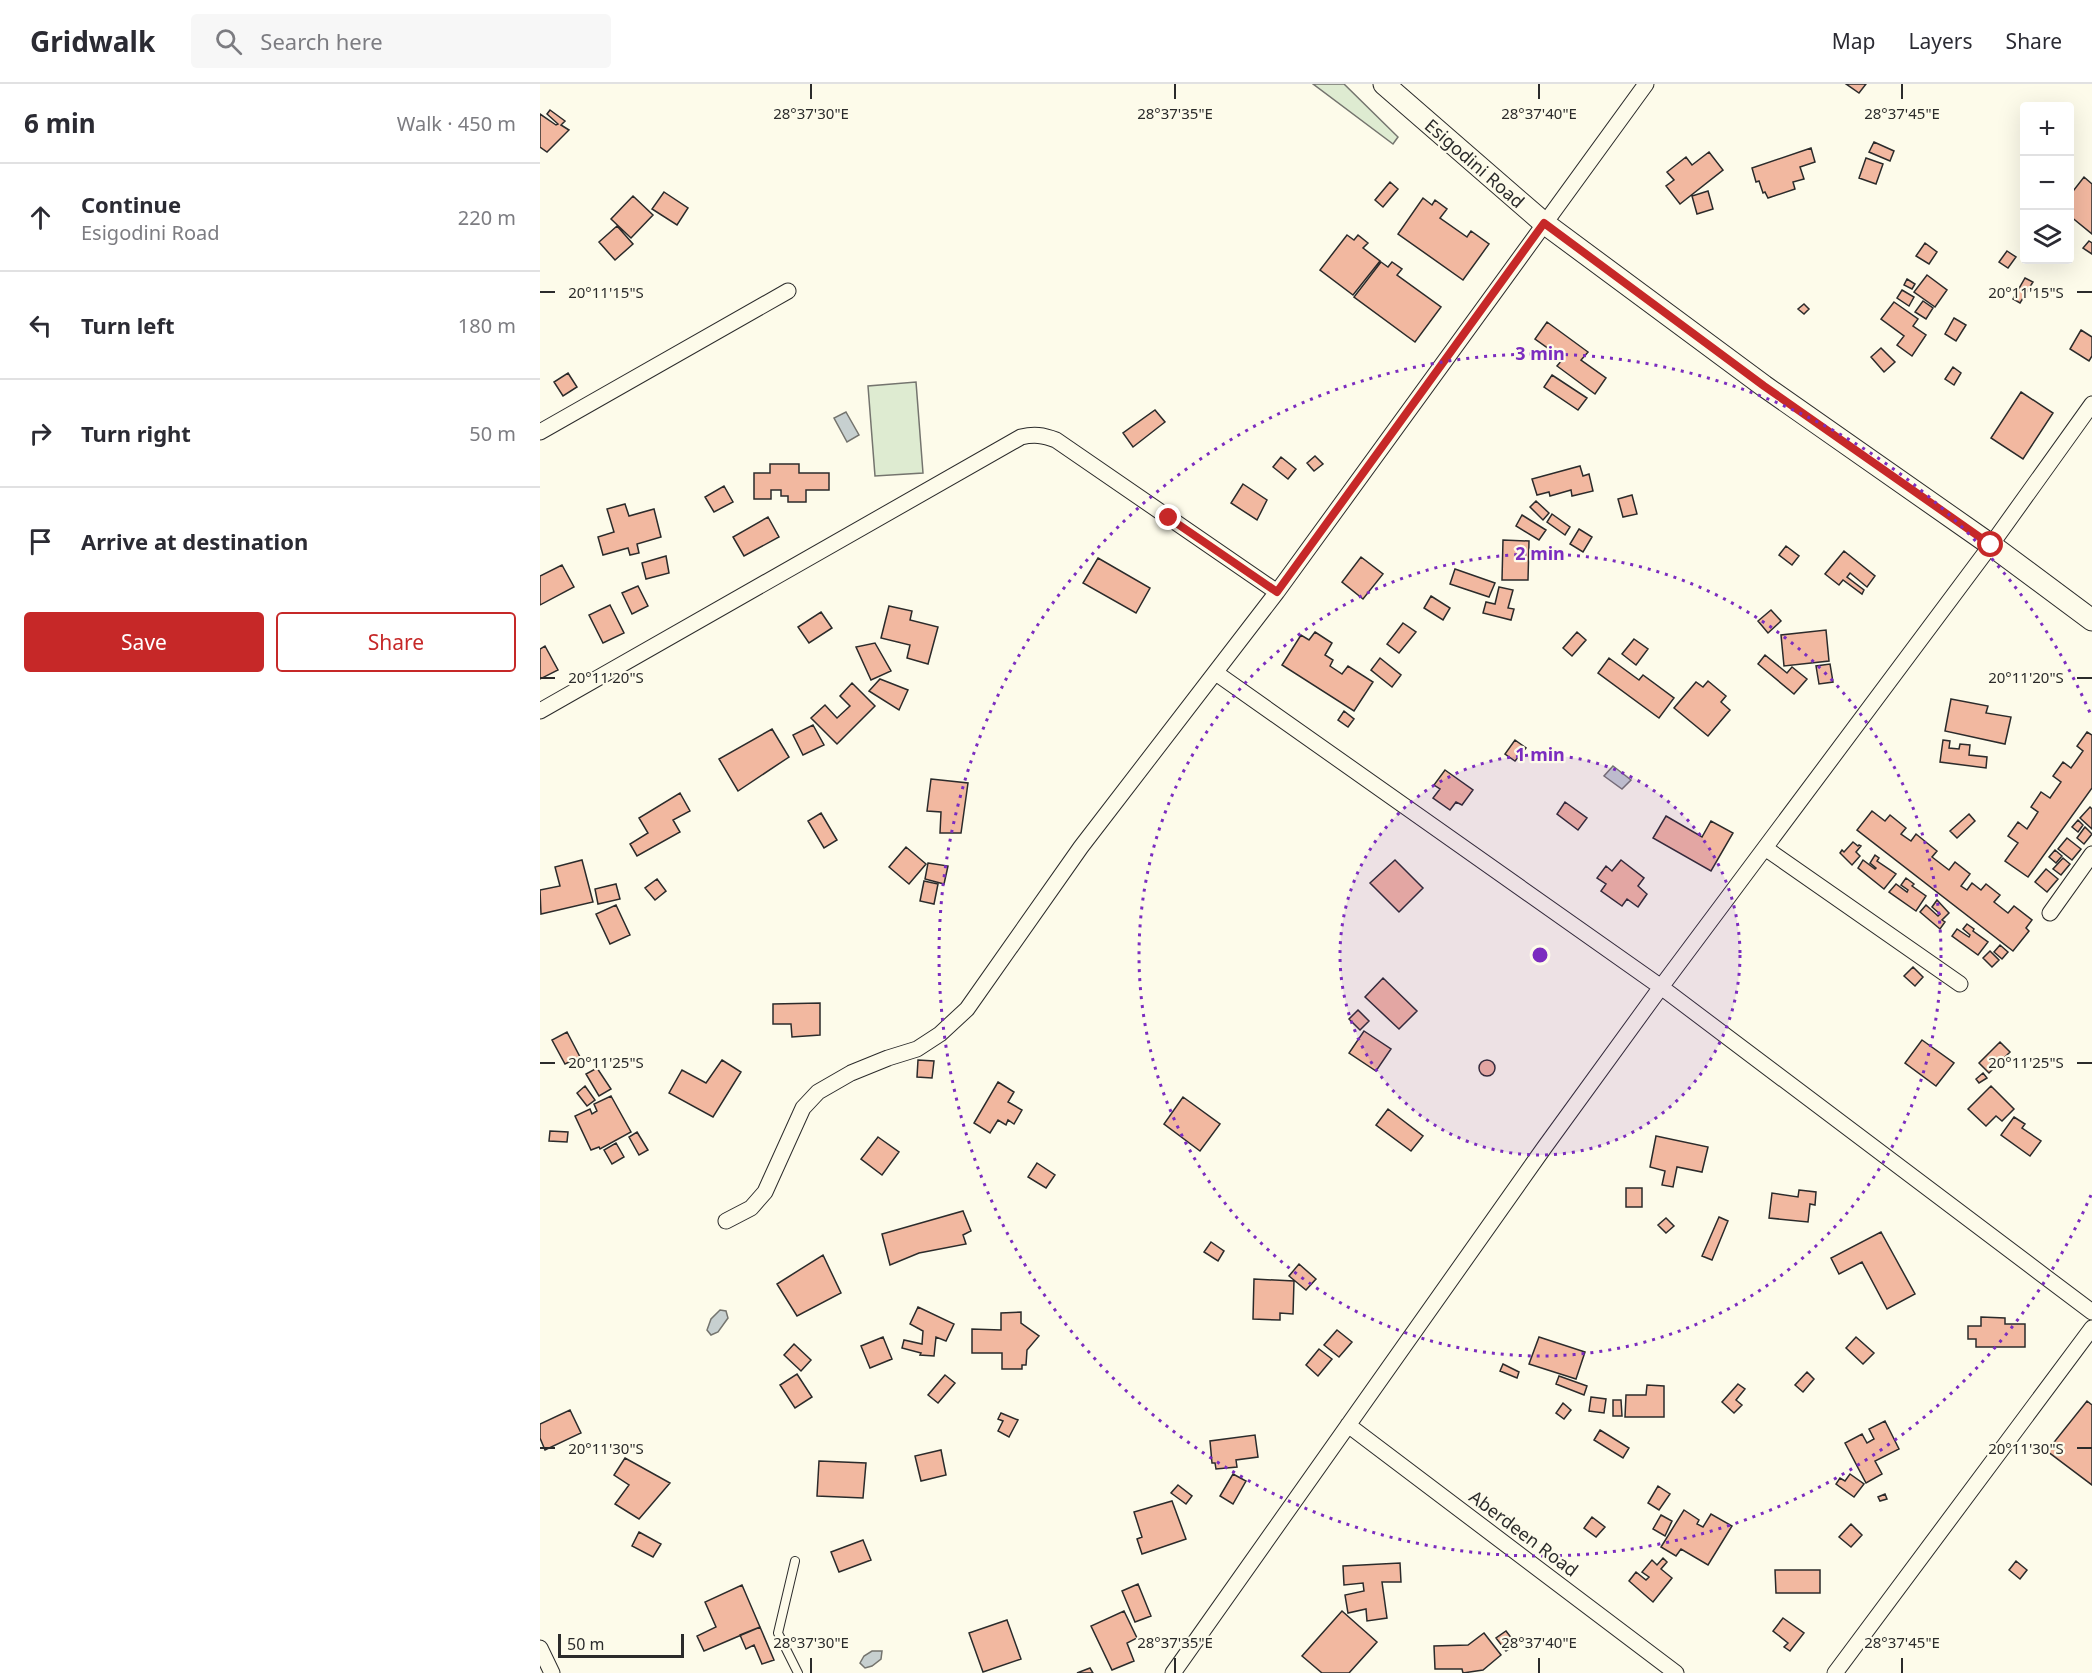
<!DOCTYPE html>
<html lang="en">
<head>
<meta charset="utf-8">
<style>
  :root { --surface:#fff; --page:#f7f7f7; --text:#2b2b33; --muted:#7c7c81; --line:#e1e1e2; --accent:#c62828 }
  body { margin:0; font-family:"Noto Sans",sans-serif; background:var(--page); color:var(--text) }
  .controls { position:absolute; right:18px; top:18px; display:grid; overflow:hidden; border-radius:6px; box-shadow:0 6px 24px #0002 }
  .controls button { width:54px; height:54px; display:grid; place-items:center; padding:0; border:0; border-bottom:2px solid var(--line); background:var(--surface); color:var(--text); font:30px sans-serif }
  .scale { position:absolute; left:18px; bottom:15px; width:126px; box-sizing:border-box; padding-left:6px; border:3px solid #2b2b2b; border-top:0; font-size:16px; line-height:21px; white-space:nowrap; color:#2b2b2b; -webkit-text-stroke:4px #fdfbea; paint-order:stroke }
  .stop { position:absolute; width:18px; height:18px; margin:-14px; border:4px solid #c62828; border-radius:50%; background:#fff }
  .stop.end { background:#c62828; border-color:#fff; box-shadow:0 2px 6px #0008 }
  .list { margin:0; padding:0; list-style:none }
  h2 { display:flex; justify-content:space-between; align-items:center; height:78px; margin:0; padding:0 24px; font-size:26px }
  h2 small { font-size:20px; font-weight:400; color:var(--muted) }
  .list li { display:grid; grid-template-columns:39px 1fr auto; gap:18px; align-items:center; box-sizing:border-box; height:108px; padding:0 24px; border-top:2px solid var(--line) }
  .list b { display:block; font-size:22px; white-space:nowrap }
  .list p { margin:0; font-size:20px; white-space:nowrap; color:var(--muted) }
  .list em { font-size:20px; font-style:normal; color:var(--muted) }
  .actions { display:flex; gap:12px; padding:18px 24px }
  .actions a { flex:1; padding:14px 0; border:2px solid var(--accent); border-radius:6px; text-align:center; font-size:21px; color:var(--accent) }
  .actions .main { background:var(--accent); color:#fff }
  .icon { flex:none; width:33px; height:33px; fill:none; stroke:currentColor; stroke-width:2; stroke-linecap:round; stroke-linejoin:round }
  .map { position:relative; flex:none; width:1552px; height:1589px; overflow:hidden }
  header { display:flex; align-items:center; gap:36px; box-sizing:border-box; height:84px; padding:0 30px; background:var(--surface); border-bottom:2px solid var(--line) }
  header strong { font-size:28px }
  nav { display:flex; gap:33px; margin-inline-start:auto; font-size:21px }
  .search { width:420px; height:54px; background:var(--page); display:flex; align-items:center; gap:15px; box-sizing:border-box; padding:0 21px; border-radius:6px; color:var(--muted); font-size:22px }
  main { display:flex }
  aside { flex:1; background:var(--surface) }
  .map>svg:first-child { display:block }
</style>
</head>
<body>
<header>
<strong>Gridwalk</strong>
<div class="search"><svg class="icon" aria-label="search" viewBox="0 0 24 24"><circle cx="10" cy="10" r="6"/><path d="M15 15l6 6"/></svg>Search here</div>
<nav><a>Map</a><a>Layers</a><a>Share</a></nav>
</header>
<main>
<aside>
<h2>6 min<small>Walk · 450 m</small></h2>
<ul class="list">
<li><svg class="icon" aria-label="ahead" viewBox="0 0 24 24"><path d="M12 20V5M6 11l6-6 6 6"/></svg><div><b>Continue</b><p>Esigodini Road</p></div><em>220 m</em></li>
<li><svg class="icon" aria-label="left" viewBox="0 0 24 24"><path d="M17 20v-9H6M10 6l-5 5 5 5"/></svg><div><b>Turn left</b></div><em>180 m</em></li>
<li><svg class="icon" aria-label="right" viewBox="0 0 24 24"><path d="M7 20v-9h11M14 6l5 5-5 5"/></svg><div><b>Turn right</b></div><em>50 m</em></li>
<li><svg class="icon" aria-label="arrive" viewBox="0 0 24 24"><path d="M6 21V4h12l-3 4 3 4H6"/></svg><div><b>Arrive at destination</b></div></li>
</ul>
<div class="actions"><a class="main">Save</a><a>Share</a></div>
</aside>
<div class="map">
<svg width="1552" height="1589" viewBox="0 0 1552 1589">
  <rect width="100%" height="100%" fill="#fdfbea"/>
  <path fill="#deebd1" stroke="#74746e" stroke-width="1.5" d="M773,0H804L858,53L853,60Z
    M376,298L383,389L335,392L328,302Z"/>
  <path fill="#c7d0d0" stroke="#74746e" stroke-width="1.5" d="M306,328L319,351L307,358L294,334Z
    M1073,682L1091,696L1082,705L1064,692Z
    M180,1226L186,1227L188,1234L178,1248L171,1251L167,1246L171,1235Z
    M332,1567H342L341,1575L332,1582L325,1584L320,1579L324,1572Z"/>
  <path fill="#f2b8a0" stroke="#2b2b2b" stroke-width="1.5" d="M1306,0H1326L1319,9Z
    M10,26L25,37L21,41L29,46L7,68L0,63V30L16,41L18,40L7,30Z
    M1334,58L1354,67L1350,77L1329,68Z
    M1271,64L1275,78L1260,83L1264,95L1253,98L1255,105L1228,114L1225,108L1223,109L1219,97L1216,98L1212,84Z
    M1169,68L1183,86L1140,120L1126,102L1134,96L1127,88L1146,73L1152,81Z
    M1326,74L1343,80L1336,100L1319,94Z
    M1544,93L1552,100V150L1530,132V111Z
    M850,98L858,105L843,123L835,116Z
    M1168,107L1173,125L1157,130L1152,112Z
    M124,108L148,124L137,141L112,125Z
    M93,112L113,131L91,154L71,135Z
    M883,114L892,121L895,116L907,125L900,134L927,153L931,147L949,160L923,196L858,150Z
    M77,142L93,160L75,176L59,158Z
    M807,151L814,156L818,151L828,159L823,164L840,177L813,211L780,186Z
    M1549,157L1552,159V170L1543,164Z
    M1385,159L1397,168L1389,180L1376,172Z
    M1467,167L1476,173L1468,184L1459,178Z
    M841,178L848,183L852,178L862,185L857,191L901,223L875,258L814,213Z
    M1387,191L1407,206L1395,223L1374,208Z
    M1485,194L1493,198L1480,219L1473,215Z
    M1367,195L1375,200L1372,205L1364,201Z
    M1362,206L1374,213L1369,222L1357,214Z
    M1383,217L1393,224L1386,235L1375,228Z
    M1354,218L1378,235L1373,242L1386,251L1372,272L1357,261L1364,252L1341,235Z
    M1264,220L1269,225L1264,230L1258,225Z
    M1414,234L1426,241L1416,257L1405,250Z
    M1007,238L1048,268L1041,276L1066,294L1055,310L1017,282L1023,275L995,255Z
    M1541,246L1552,253V272L1549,277L1530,265Z
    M1341,264L1355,278L1344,288L1331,273Z
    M1413,283L1421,289L1414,301L1405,295Z
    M28,289L37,303L23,312L14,298Z
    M1012,291L1047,314L1038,326L1004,303Z
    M1481,308L1513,329L1483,375L1451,354Z
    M615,326L625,338L593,363L583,349Z
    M775,372L783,380L774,387L767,379Z
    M741,373L756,385L748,395L733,383Z
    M230,380H259V389H289V406H266V418H248V412H241V406H231V415H214V389H230Z
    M1040,382L1043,392L1049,390L1053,407L1032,412L1031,406L1010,412L1009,408L997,411L992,395Z
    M703,400L727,416L717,436L691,419Z
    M184,402L193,418L174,428L165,413Z
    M1092,411L1097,430L1083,433L1078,415Z
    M996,417L1009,429L1003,436L990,423Z
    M85,420L89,432L114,425L121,453L97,460L99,469L90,471L88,464L63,471L58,453L74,448L67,425Z
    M1012,430L1030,443L1025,451L1007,438Z
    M982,431L1006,446L999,456L976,442Z
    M228,433L239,453L204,472L193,453Z
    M1039,445L1052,453L1043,468L1030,460Z
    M963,456L989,457L988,496H962Z
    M1246,462L1259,472L1252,481L1239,471Z
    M1304,467L1335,492L1327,503L1310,489L1307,493L1324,506L1322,510L1303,496L1299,501L1285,490Z
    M126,472L129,489L106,495L102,479Z
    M821,473L843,490L823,515L802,498Z
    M558,474L610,504L596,529L543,499Z
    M22,481L34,503L0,521V492Z
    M915,485L955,499L949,513L910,500Z
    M98,502L108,522L92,530L82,509Z
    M959,503L973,506L968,524L974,525L971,536L943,529L946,518L955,520Z
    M891,512L910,524L903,536L884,524Z
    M70,521L84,549L63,559L49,531Z
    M349,522L372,527L370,536L398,543L388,580L367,574L370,561L341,554Z
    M1231,526L1241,537L1228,549L1218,537Z
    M281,528L292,544L269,559L258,543Z
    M863,539L876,548L859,569L847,560Z
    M1286,546L1289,577L1244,582L1241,551Z
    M775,548L792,559L785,571L793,576L790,582L802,590L808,582L833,598L814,627L742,581L761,551L769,556Z
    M1037,548L1046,556L1032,572L1023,564Z
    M1094,555L1108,565L1096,581L1082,570Z
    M335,559L351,587L331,596L316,563Z
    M5,562L18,586L0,595V565Z
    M1225,571L1247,589L1252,583L1267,595L1254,610L1218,580Z
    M840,574L861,591L852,603L831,586Z
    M1069,574L1099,596L1103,591L1134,614L1119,634L1058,589Z
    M1290,580L1293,598L1279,600L1276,582Z
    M340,595L368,606L359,626L329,607Z
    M1168,597L1186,612L1181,618L1190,626L1168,652L1134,624L1156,598L1163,603Z
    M312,599L335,622L297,660L271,634L285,621L297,634L310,622L300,612Z
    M1411,615L1448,622L1446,629L1471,633L1465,660L1405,647Z
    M804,627L814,635L808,643L798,636Z
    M273,641L284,661L263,671L253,651Z
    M232,645L249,673L198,707L179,675Z
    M1547,648L1552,651V704L1488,793L1465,777L1478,759L1468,752L1478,738L1487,745L1498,728L1491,723L1501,708L1510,714L1521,698L1513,692L1523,678L1531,684L1543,667L1537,662Z
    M975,656L986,664L975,677L965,670Z
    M1403,656L1410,657L1409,664L1419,665L1420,660L1430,661L1429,671L1447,673L1446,684L1400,678Z
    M905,686L933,706L922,721L916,718L910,726L893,714L900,705L894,701Z
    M391,695L428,699L421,749H400L401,728L387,727Z
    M140,709L150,727L133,736L140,748L97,772L90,760L108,749L99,734Z
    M1025,718L1047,734L1038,746L1017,730Z
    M1550,723L1552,725V745L1540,734Z
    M1332,727L1345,737L1350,731L1366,744L1361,750L1371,757L1376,750L1397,767L1392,773L1409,786L1415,778L1430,790L1421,802L1427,806L1432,799L1441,806L1446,800L1460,811L1454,818L1468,829L1474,822L1492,836L1486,844L1489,847L1473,867L1317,746Z
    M281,729L297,756L284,764L268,737Z
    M1429,730L1435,737L1417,754L1410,747Z
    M1126,732L1162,753L1171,737L1193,749L1171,787L1113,754Z
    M1538,736L1543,741L1538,748L1532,743Z
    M1545,743L1552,750L1544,760L1537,754Z
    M1527,754L1541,765L1532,776L1518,765Z
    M1313,758L1318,762L1319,761L1321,762L1316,768L1320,772L1312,781L1300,769L1302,766L1304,768Z
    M366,763L386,780L369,800L349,783Z
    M1515,766L1522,772L1516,779L1509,773Z
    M1335,771L1339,774L1337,777L1356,790L1344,805L1318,784L1323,776L1335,785L1336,784L1330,779Z
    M1523,774L1530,780L1521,791L1513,785Z
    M42,776L53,818L1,830L0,806L20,802L15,783Z
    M855,776L883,804L859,828L830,799Z
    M1081,776L1104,794L1098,802L1107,810L1098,823L1087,815L1082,822L1061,807L1066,800L1057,794L1066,782L1072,787Z
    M388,779L408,782L404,800L385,795Z
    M1506,785L1518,795L1507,808L1495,798Z
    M1366,794L1374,800L1372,802L1386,812L1376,827L1349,808L1356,800L1367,808L1368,806L1361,801Z
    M117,795L126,807L115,816L105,804Z
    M384,797L398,800L394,820L380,817Z
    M76,800L80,815L58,820L55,805Z
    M1397,816L1409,829L1402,836L1405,838L1400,845L1380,828L1386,821L1398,832L1400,830L1392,823Z
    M76,821L90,851L70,860L56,830Z
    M1427,840L1434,845L1433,847L1448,858L1438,871L1412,852L1417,845L1429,853L1430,851L1423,845Z
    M1460,861L1468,868L1462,875L1454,868Z
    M1450,867L1459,876L1452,883L1443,874Z
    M1373,883L1383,893L1375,902L1364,892Z
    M843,894L877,927L859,945L825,913Z
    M280,919V951L252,953L251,940H233V920Z
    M818,926L829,937L820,946L809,935Z
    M824,947L851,965L836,987L809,969Z
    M27,948L40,973L25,980L12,956Z
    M1382,956L1414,979L1396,1002L1365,979Z
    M1460,958L1470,968L1449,989L1439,979Z
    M939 984a8 8 0 1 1 16 0a8 8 0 1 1-16 0Z
    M182,976L201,988L173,1033L129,1009L142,986L166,999Z
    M378,976L394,977L392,994L377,993Z
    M57,984L71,1005L59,1012L46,990Z
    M1443,989L1447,994L1439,999L1436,995Z
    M458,998L474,1008L468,1018L482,1026L474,1040L468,1036L466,1041L458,1036L450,1049L434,1039Z
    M45,1002L55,1016L47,1022L37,1009Z
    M1451,1002L1474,1025L1462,1037L1456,1032L1446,1042L1428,1025Z
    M71,1012L91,1048L60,1065L59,1063L51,1066L35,1032L50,1025L52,1030L57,1027L54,1020Z
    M643,1013L680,1040L660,1067L624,1040Z
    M848,1025L883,1052L871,1067L836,1041Z
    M1474,1033L1485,1040L1482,1044L1501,1057L1490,1072L1461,1051Z
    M10,1047L28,1048L27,1058L9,1057Z
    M97,1048L108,1066L99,1071L89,1053Z
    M1116,1052L1168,1063L1162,1088L1137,1083L1133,1103L1122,1101L1125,1087L1110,1083Z
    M338,1053L359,1068L342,1091L321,1075Z
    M76,1059L84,1073L72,1080L64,1066Z
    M497,1079L515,1091L506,1104L488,1093Z
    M1086,1104H1102V1123H1086Z
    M1259,1106L1276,1108L1275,1121L1270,1120L1268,1138L1229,1134L1232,1109L1258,1113Z
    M423,1127L431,1147L423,1151L426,1160L379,1169L350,1181L342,1150Z
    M1179,1133L1188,1137L1172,1176L1162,1172Z
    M1126,1134L1134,1142L1126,1149L1118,1141Z
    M1341,1148L1375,1210L1347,1225L1322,1178L1299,1190L1291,1174Z
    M671,1158L684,1167L678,1177L664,1168Z
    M283,1171L301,1209L257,1232L237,1200Z
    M759,1180L776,1195L766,1206L749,1192Z
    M714,1195L754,1197L753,1230L740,1229V1236L713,1235Z
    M378,1223L414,1240L406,1257L396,1253L394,1272L380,1271L381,1269L362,1264L364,1256L382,1260L383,1247L370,1240Z
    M481,1228V1239L499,1252L487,1266L486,1281H482V1285H462V1269H432V1245L461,1246V1229Z
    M1441,1233L1465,1234V1240H1485V1263H1436V1255H1428V1242H1441Z
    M797,1246L812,1258L799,1273L784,1261Z
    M343,1253L352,1275L330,1284L321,1262Z
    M999,1253L1045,1268L1036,1295L989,1280Z
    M1316,1253L1334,1269L1323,1280L1306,1264Z
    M254,1260L271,1276L261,1287L244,1271Z
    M779,1265L792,1275L778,1292L766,1281Z
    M963,1280L979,1288L977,1294L960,1287Z
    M1267,1288L1274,1295L1263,1308L1255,1301Z
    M257,1290L272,1313L255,1324L240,1301Z
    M405,1291L415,1299L398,1319L388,1311Z
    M1019,1292L1047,1302L1044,1311L1016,1300Z
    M1198,1300L1205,1305L1196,1316L1202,1321L1194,1329L1182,1318Z
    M1107,1301L1124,1302V1333H1085L1086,1311H1106Z
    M1051,1313L1066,1315L1064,1329L1049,1327Z
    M1073,1316H1081L1082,1332H1073Z
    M1547,1317L1552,1321V1401L1507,1367Z
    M1023,1319L1031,1326L1024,1335L1016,1329Z
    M30,1326L41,1349L5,1366L0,1354V1340Z
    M461,1329L478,1336L469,1353L458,1347L463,1337L458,1335Z
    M1345,1337L1359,1365L1335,1377L1342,1390L1326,1399L1305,1359L1322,1350L1327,1359L1334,1355L1329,1345Z
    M1060,1346L1089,1364L1083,1374L1054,1356Z
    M715,1351L718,1373L696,1376L697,1383L676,1385L675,1379H672L670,1357Z
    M401,1366L406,1391L381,1397L375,1372Z
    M85,1374L130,1399L99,1435L75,1420L89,1401L74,1391Z
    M279,1377L326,1379L323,1414L277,1412Z
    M693,1390L706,1397L693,1420L680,1412Z
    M1310,1390L1324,1400L1314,1413L1296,1400L1300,1394L1305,1397Z
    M638,1401L652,1412L646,1420L631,1409Z
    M1118,1402L1130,1410L1119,1426L1108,1419Z
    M1345,1410L1347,1415L1340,1417L1338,1413Z
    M632,1417L646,1455L602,1470L597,1455L602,1453L594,1428Z
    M1144,1426L1159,1436L1157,1440L1163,1443L1171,1430L1192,1442L1168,1481L1141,1465L1136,1472L1121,1463Z
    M1121,1431L1132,1437L1125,1452L1113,1445Z
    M1052,1433L1065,1443L1056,1453L1044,1444Z
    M1311,1440L1322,1451L1311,1463L1299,1453Z
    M99,1448L121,1460L113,1473L92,1462Z
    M323,1456L331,1476L299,1488L291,1468Z
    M1123,1474L1127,1478L1121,1485L1132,1494L1113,1518L1089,1497L1096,1488L1106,1496L1109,1493L1102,1488L1112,1476L1117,1481Z
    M1476,1477L1487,1486L1480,1495L1469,1486Z
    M860,1479L861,1498H842L847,1534L827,1537L826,1525L808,1529L805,1511L824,1507L823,1499L804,1501L803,1482Z
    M1235,1486H1280V1509H1236Z
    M598,1500L611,1532L595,1538L582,1507Z
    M202,1501L220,1543L164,1567L157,1552L176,1543L165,1518Z
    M584,1527L597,1554L587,1559L594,1577L572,1586L551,1542Z
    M802,1527L837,1558L809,1589H782L762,1572Z
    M1243,1534L1264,1549L1250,1567L1244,1563L1248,1559L1233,1547Z
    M467,1536L481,1575L443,1588L429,1549Z
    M220,1543L234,1576L222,1580L214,1561L206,1565L200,1551Z
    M966,1547L976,1560L966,1567L956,1554Z
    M944,1549L961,1571L943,1586L923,1589L922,1585H895L894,1562L928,1561Z
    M550,1584L553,1589H537Z"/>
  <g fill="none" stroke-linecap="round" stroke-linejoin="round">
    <g stroke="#2b2b2b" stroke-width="10">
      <path id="service" d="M255,1477L238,1549L258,1589"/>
    </g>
    <g stroke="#2b2b2b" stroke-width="17">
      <path id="minor" d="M0,348L248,207
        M676,589L1121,903L1552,1228
        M0,627L481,353C494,350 503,351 516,356L737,508
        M1225,764L1420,900
        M1510,829L1552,770
        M186,1137L211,1124L225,1108L263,1024L278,1008L311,989L348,974L377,965L400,950L427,925L541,763L737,508L1106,0
        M808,1341L1136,1589
        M0,1564L12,1589
        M633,1589L1004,1064L1121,903L1451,461L1552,320
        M1295,1589L1552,1244"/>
    </g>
    <g stroke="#2b2b2b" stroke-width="23">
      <path id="secondary" d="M844,0L1004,139L1224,302L1451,461L1552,536"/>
    </g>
    <use href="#service" stroke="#fdfbea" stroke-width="8"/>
    <use href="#minor" stroke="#fdfbea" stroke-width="15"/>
    <use href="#secondary" stroke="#fdfbea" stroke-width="21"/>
  </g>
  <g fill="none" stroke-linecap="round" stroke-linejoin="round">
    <path stroke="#c62828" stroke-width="8" d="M629,434L737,508L1004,139L1224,302L1451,461"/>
  </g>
  <path fill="none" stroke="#2b2b2b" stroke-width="2" d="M271,0V15M635,0V15M999,0V15M1362,0V15M0,208H15M1537,208H1552M0,594H15M1537,594H1552M0,979H15M1537,979H1552M0,1364H15M1537,1364H1552M271,1574V1589M635,1574V1589M999,1574V1589M1362,1574V1589"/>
  <circle cx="1000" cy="871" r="200" fill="#7b2cbf" fill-opacity=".12"/>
  <g fill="none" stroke="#7b2cbf" stroke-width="3" stroke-dasharray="3 6">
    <circle cx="1000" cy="871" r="200"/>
    <circle cx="1000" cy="871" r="401"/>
    <path d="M1551 1111A601 601 0 1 1 1551 631"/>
  </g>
  <g text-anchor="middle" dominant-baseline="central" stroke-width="4.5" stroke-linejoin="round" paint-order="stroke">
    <g font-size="18" fill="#2b2b2b" stroke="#fdfbea">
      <text transform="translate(935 79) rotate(41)">Esigodini Road</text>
      <text transform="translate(984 1449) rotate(37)">Aberdeen Road</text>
    </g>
  </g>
  <g font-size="15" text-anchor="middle" fill="#2b2b2b" stroke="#fdfbea" stroke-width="4.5" stroke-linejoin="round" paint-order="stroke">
    <text x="271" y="35">28°37'30"E</text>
    <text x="635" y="35">28°37'35"E</text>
    <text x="999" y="35">28°37'40"E</text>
    <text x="1362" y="35">28°37'45"E</text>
    <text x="66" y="214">20°11'15"S</text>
    <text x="1486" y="214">20°11'15"S</text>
    <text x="66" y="599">20°11'20"S</text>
    <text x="1486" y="599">20°11'20"S</text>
    <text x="66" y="984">20°11'25"S</text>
    <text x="1486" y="984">20°11'25"S</text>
    <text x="66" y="1370">20°11'30"S</text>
    <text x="1486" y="1370">20°11'30"S</text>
    <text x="271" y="1564">28°37'30"E</text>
    <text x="635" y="1564">28°37'35"E</text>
    <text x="999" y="1564">28°37'40"E</text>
    <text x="1362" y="1564">28°37'45"E</text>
  </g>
  <circle cx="1000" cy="871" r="9" fill="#7b2cbf" stroke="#fdfbea" stroke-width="3"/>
  <g font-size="18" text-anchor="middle" font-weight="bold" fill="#7b2cbf" stroke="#fdfbea" stroke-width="4.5" stroke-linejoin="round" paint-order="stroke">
    <text x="1000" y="276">3 min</text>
    <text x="1000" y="476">2 min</text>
    <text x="1000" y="677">1 min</text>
  </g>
</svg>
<div class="controls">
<button>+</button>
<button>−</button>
<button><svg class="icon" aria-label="layers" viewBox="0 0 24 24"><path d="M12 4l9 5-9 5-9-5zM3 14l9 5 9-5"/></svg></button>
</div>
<div class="scale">50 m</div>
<div class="stop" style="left:1451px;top:461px"></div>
<div class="stop end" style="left:629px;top:434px"></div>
</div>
</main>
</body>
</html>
